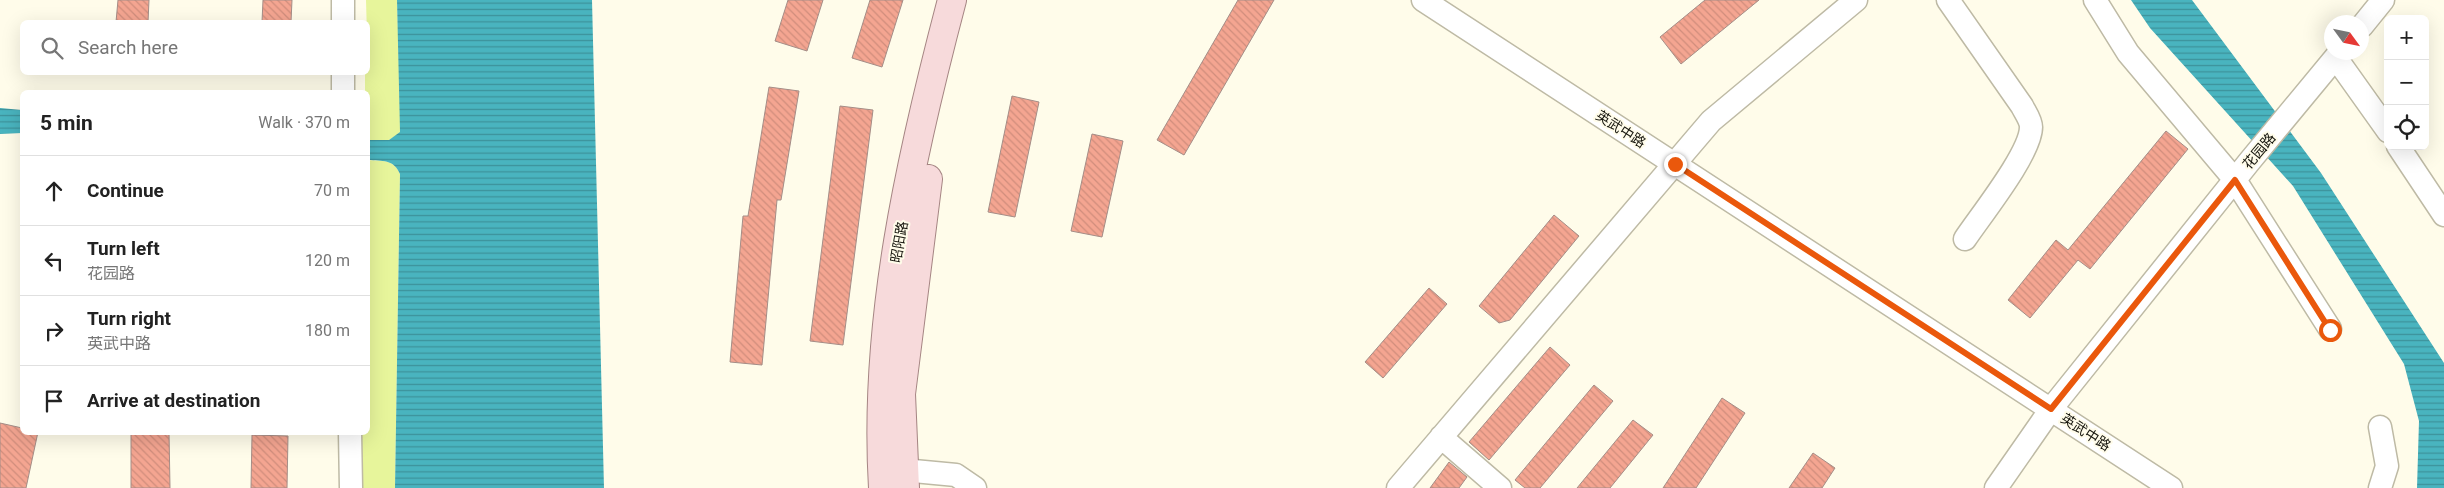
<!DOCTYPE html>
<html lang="en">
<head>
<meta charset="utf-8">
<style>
  :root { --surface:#fff; --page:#f2f2f2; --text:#222; --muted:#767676; --line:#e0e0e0 }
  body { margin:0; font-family:Roboto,"Noto Sans SC",sans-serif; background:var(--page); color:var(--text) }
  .controls { position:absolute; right:15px; top:15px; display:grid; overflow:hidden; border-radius:8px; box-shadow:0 5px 20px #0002 }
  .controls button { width:45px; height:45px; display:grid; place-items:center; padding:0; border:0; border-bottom:1px solid var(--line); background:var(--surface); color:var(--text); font:25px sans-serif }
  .compass { position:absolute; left:2324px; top:15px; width:45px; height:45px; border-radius:50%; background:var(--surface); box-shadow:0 5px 20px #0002; rotate:123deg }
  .stop { position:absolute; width:15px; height:15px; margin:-11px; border:4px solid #ea580c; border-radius:50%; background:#fff }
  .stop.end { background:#ea580c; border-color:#fff; box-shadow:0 1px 5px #0008 }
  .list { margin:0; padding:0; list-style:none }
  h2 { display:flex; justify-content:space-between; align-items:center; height:65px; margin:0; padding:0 20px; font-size:21px }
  h2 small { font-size:16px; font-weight:400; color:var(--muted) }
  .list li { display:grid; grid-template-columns:32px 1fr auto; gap:15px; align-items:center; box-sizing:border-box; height:70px; padding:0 20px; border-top:1px solid var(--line) }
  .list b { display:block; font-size:19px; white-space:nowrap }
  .list p { margin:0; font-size:16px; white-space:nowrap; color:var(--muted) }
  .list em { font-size:16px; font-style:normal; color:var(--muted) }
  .icon { flex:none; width:28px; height:28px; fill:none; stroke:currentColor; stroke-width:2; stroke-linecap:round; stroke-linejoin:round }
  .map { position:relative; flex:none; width:2444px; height:488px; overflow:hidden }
  .search { position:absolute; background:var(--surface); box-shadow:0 5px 20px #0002; left:20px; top:20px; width:350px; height:55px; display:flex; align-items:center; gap:12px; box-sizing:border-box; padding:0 18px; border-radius:8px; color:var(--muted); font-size:19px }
  .panel { position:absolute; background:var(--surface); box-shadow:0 5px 20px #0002; left:20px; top:90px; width:350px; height:345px; border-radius:8px }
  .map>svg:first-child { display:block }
</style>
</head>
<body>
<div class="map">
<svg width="2444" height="488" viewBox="0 0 2444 488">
  <defs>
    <pattern id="water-rules" width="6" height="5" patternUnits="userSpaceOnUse" patternTransform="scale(1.25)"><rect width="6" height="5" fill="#49b4bf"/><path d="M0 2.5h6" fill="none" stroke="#3c919a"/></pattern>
    <pattern id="building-back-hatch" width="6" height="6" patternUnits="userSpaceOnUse" patternTransform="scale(1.25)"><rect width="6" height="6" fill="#f4a591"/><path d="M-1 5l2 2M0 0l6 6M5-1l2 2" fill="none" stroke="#d08d7c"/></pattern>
  </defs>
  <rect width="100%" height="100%" fill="#fffcea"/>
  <path fill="#e7f59b" d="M366,0H397L401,127L400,133L389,140H368V92H365V73L368,72Z
    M368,160C382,161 394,159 400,174L395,488H360L361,433L368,432Z"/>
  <path fill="url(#water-rules)" d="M397,0H592L604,488H395L400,174C394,159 382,161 368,160V140H389L400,132Z
    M2131,0H2192L2321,173L2444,363V488H2417L2419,421L2404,364L2293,186L2150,28Z
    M0,108L22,110V133L0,134Z"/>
  <path fill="url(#building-back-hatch)" stroke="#a48d87" d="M118,0H149L148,22H116Z
    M263,0H292L291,22H262Z
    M788,0H823L807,51L775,41Z
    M870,0H903L882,67L852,58Z
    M1238,0H1274L1184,155L1157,140Z
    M1705,0H1759L1681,64L1660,37Z
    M769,87L799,91L781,200H777L762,365L730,362L743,216H748Z
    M1012,96L1039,102L1015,217L988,212Z
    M840,106L873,110L843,345L810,341Z
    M2166,131L2188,149L2090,269L2078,260L2030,318L2008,300L2056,240L2068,250Z
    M1092,134L1123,141L1102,237L1071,231Z
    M1554,215L1579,236L1510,320L1499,323L1479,306Z
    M1429,288L1447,304L1383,378L1365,362Z
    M1550,347L1570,365L1489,460L1469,442Z
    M1594,385L1613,401L1540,488H1525L1515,480Z
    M1722,398L1745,413L1696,488H1663Z
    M1633,420L1653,435L1610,488H1577Z
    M0,423L22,428V432H38L26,488H0Z
    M131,432H169L170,488H131Z
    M252,435L288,436L287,488H251Z
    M1813,453L1835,468L1822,488H1789Z
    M1449,462L1467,477L1459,488H1430Z"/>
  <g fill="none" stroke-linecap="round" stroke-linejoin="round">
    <g stroke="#bebaa5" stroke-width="25">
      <path id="minor" d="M1423,0L2171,488
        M1948,0L2022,106C2025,112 2031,120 2031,127C2031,153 1981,215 1965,239
        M2095,0L2128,53L2235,180L2330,329
        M343,22V0
        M2362,26L2383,0
        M2336,58L2388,131
        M343,92V72
        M2398,146L2444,215
        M350,432L351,488
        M1441,437L1500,488
        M903,470L956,475L975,488
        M1398,488L1711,121L1856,0
        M1996,488L2051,409L2249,162L2340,52
        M2380,488L2387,466L2380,427"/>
    </g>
    <g stroke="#a58583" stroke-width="30">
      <path id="major" d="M883,488C873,323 910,159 952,0
        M905,488L901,394L928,179"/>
    </g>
    <use href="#minor" stroke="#fff" stroke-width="22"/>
    <use href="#major" stroke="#f7dadb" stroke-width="28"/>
  </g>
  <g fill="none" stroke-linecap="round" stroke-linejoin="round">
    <path stroke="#ea580c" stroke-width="6" d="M1675,164L2051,409L2235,180L2330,330"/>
  </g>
  <g text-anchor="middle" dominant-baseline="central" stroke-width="4" stroke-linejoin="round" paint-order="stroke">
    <g font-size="14" fill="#16150d" stroke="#fffcea">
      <text transform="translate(1621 129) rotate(33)">英武中路</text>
      <text transform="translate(2259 151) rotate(-50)">花园路</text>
      <text transform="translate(899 242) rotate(-80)">昭阳路</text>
      <text transform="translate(2086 432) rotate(33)">英武中路</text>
    </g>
  </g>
</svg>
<div class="controls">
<button>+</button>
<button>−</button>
<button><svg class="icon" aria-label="locate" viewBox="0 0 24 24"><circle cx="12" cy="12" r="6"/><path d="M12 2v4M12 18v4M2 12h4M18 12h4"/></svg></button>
</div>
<svg class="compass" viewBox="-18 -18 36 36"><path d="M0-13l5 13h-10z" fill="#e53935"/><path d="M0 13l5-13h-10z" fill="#767676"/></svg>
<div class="stop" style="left:2330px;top:330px"></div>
<div class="stop end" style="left:1675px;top:164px"></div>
<div class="search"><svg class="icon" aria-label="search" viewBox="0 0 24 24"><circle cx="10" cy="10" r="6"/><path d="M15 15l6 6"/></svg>Search here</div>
<section class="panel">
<h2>5 min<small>Walk · 370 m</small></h2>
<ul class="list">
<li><svg class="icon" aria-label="ahead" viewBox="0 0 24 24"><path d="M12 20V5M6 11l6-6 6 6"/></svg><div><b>Continue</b></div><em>70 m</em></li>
<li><svg class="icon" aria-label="left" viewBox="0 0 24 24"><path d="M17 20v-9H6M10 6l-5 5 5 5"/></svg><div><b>Turn left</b><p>花园路</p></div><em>120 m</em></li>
<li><svg class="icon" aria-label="right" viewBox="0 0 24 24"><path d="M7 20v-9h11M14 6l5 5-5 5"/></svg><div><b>Turn right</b><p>英武中路</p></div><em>180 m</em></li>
<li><svg class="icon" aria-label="arrive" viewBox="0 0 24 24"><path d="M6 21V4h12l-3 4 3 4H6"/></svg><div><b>Arrive at destination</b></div></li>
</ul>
</section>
</div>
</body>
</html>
